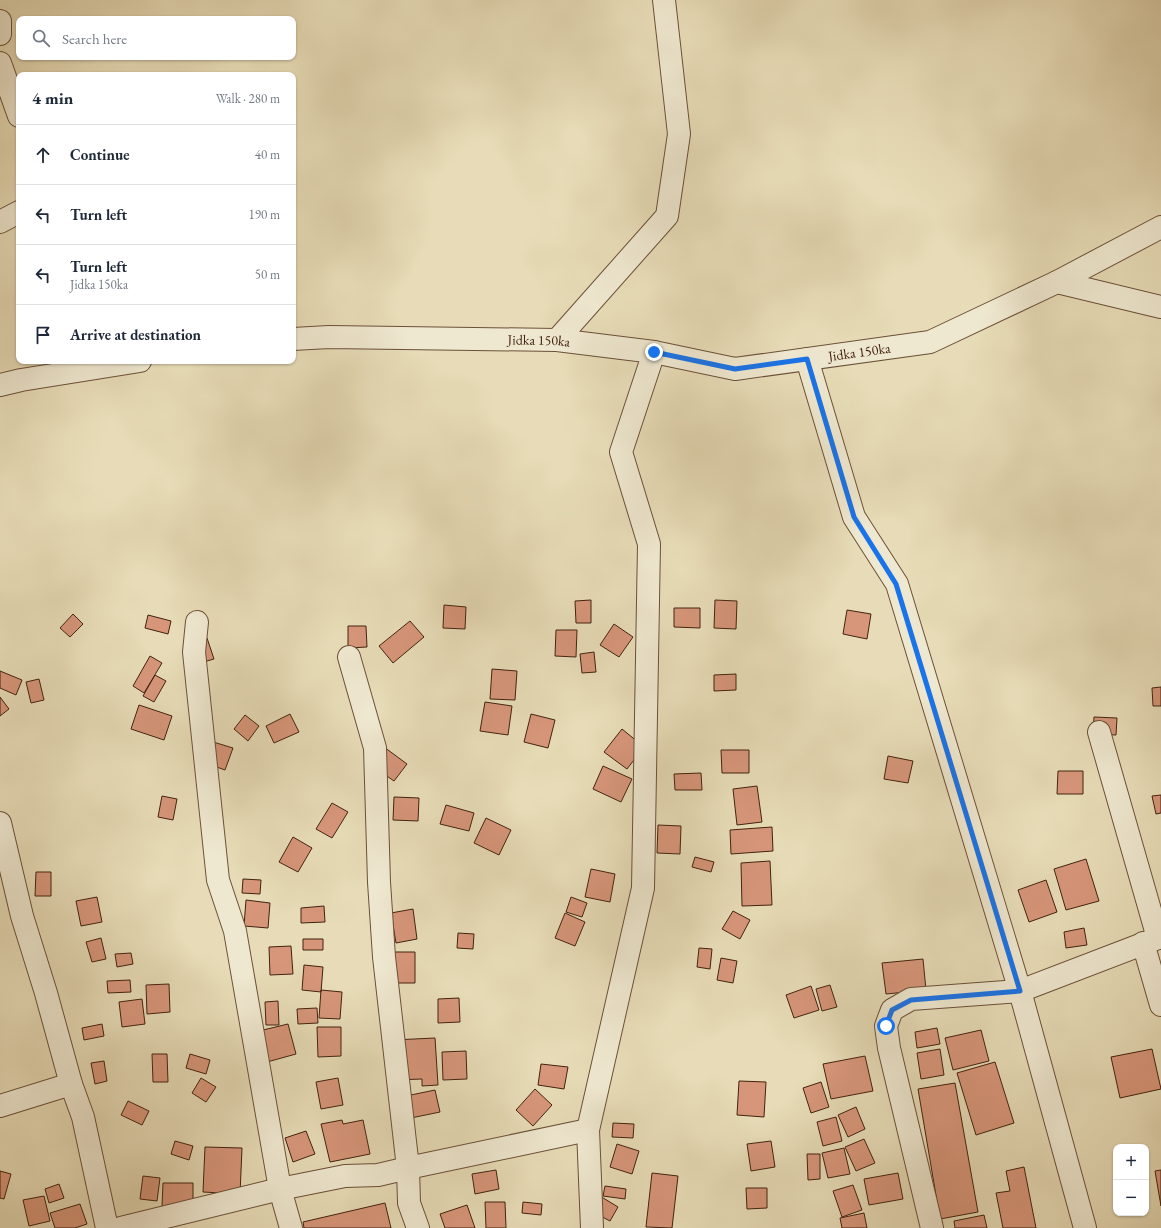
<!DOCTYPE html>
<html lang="en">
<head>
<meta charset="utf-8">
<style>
  :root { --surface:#fff; --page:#f2f2f3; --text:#1f2937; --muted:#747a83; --line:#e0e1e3 }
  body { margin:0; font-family:"EB Garamond",serif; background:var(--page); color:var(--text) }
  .controls { position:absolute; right:12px; bottom:12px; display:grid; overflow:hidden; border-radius:8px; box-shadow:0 1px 3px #0004 }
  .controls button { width:36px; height:36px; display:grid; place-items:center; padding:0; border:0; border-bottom:1px solid var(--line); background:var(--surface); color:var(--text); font:20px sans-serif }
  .stop { position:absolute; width:12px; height:12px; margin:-9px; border:3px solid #1a73e8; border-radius:50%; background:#fff }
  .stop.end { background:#1a73e8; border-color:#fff; box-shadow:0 1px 4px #0008 }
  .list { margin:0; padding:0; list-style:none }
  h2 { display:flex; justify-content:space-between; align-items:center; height:52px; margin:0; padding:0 16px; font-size:17px }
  h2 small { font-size:13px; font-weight:400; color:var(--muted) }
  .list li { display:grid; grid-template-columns:26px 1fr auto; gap:12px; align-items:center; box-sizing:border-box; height:60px; padding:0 16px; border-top:1px solid var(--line) }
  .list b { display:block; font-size:15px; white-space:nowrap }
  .list p { margin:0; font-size:13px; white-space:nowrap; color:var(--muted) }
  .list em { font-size:13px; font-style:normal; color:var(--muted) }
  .icon { flex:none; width:22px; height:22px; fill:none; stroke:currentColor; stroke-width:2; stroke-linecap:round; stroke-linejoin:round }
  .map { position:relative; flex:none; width:1161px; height:1228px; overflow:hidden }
  .search { position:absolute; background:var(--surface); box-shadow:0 1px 3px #0004; left:16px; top:16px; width:280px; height:44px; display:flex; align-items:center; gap:10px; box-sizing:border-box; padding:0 14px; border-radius:8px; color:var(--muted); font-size:15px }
  .panel { position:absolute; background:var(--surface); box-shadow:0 1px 3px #0004; left:16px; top:72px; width:280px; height:292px; border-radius:8px }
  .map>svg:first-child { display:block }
</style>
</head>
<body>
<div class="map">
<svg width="1161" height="1228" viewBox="0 0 1161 1228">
  <rect width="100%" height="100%" fill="#e7dcb7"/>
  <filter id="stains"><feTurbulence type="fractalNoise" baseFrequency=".005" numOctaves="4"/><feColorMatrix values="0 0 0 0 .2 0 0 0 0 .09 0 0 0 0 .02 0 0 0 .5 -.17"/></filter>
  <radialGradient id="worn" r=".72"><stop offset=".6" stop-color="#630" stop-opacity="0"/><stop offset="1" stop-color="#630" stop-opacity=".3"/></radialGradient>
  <path fill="#d7967a" stroke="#42220e" d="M591,600V623H576L575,601Z
    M715,600L737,601L736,629L714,628Z
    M444,605L466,607L465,629L443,628Z
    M674,608H700V628L674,627Z
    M847,610L871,614L867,639L843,634Z
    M73,614L83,624L70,637L60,628Z
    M148,615L171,621L168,634L145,628Z
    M410,621L424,637L393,663L379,646Z
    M614,624L633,637L619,657L600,645Z
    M348,626H366L367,647L348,648Z
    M556,630H577L576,657L555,656Z
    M207,638L214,659L200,663L193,642Z
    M594,652L596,672L582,673L580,654Z
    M150,656L162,663L144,693L133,686Z
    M492,669L517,671L515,700L490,699Z
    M0,671L22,680L16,695L0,688Z
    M736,674V690L714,691V675Z
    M155,675L166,681L154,702L143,696Z
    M39,679L44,700L31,703L26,682Z
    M1161,687V706H1153L1152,688Z
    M0,697L9,709L0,716Z
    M485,702L512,706L508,735L480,731Z
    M139,705L172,716L164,740L131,729Z
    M290,714L299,732L274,743L266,726Z
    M531,714L555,720L548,748L524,742Z
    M245,715L259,726L248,741L234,729Z
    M1094,717L1117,718L1116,735L1093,734Z
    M622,729L644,747L627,769L604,752Z
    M210,741L233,748L225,770L203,762Z
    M384,747L407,764L394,781L371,765Z
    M721,750H749V773H722Z
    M888,756L913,761L908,783L884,779Z
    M603,766L632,779L621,802L593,789Z
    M1058,771H1083V794H1057Z
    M701,773L702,790H675L674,774Z
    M757,786L762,822L737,825L733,789Z
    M1161,795V813L1156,814L1152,796Z
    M162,796L177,799L173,820L158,817Z
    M394,797L419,798L418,821L393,820Z
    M332,803L348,812L332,838L316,829Z
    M446,805L474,813L469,831L440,824Z
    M486,818L511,830L499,855L474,843Z
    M658,825L681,826L680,854L657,853Z
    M772,827L773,851L731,854L730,830Z
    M293,837L312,848L298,872L279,862Z
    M695,857L714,862L711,872L692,867Z
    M1086,859L1099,901L1066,910L1054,869Z
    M770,861L772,905L742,906L741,863Z
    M591,869L615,874L610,902L585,897Z
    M36,872H51V896H35Z
    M243,879L261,880L260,894L242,893Z
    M1046,880L1057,912L1029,922L1018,890Z
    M97,897L102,922L81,926L76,901Z
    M571,897L587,903L582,917L566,912Z
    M246,900L270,903L268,928L244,926Z
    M324,906L325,922L301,923V908Z
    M413,909L417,939L396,943L391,913Z
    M733,911L750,920L740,939L722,929Z
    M565,913L585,922L575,946L555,938Z
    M1084,928L1087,945L1066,948L1064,932Z
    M458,933L474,934L473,949L457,948Z
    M101,938L106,959L92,962L86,942Z
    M303,939H323V950H303Z
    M291,946L293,974L270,975L269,947Z
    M699,948L712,949L710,969L697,967Z
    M388,952H415V983H388Z
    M131,953L133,964L117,967L115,954Z
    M721,958L737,961L733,983L717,980Z
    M923,959L926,990L886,994L882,963Z
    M304,965L323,967L321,992L302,990Z
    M130,980L131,992L108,993L107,981Z
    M169,984L170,1012L147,1014L146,985Z
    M830,985L837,1007L822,1011L816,989Z
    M811,986L819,1010L794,1018L786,995Z
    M321,990L342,992L340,1019L319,1018Z
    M459,998L460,1022L438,1023V999Z
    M142,999L145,1024L122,1027L119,1002Z
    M278,1001L279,1025H266L265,1002Z
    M317,1008L318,1023L298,1024L297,1009Z
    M102,1024L104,1036L84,1040L82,1028Z
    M288,1024L296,1054L267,1062L259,1031Z
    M317,1027H341V1056L318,1057Z
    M937,1028L940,1044L917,1048L915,1032Z
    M981,1030L989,1061L953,1070L945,1038Z
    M435,1038L438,1085L422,1086V1079L395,1080L393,1040Z
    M940,1049L944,1075L921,1079L917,1053Z
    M1152,1049L1161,1089L1120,1098L1111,1057Z
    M466,1051L467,1079L443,1080L442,1052Z
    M152,1054H167L168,1082H153Z
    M190,1054L210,1060L206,1074L186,1068Z
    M865,1056L873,1091L831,1099L823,1064Z
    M104,1061L107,1081L95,1084L91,1063Z
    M995,1062L1014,1123L976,1135L957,1073Z
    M541,1064L568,1067L564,1089L538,1085Z
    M201,1078L216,1087L206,1102L192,1093Z
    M338,1078L343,1105L321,1109L316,1082Z
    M739,1081L766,1082L764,1117L737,1115Z
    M821,1082L829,1107L811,1113L803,1088Z
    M955,1083L978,1212L940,1219L918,1089Z
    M535,1089L552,1105L533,1126L516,1110Z
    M435,1090L440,1112L411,1118L406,1096Z
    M128,1101L149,1111L142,1125L121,1115Z
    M856,1107L865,1129L848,1137L838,1115Z
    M836,1117L842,1141L823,1146L817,1122Z
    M342,1120L343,1124L363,1120L370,1154L330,1162L321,1124Z
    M613,1123L634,1124L633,1138L612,1137Z
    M306,1131L315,1154L293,1162L285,1138Z
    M864,1139L875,1163L856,1171L845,1147Z
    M175,1141L193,1146L189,1160L171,1154Z
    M771,1141L775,1167L751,1171L747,1144Z
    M617,1144L639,1151L632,1174L610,1167Z
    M205,1147L242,1148L240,1194L203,1192Z
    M844,1148L850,1174L828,1178L822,1153Z
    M807,1154H820V1179L808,1180Z
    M1024,1167L1036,1228H1003L996,1193L1010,1191L1006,1171Z
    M496,1170L499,1189L475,1194L472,1174Z
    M1161,1170V1206L1155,1171Z
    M0,1171L11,1174L4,1199L0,1198Z
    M652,1173L678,1176L672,1228L646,1227Z
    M898,1173L903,1199L869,1205L864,1179Z
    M143,1176L160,1178L157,1201L140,1199Z
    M163,1183H193V1207L162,1206Z
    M59,1184L64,1198L49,1203L45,1189Z
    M853,1185L862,1210L842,1217L833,1191Z
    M605,1186L626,1189L625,1199L603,1196Z
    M746,1188H767V1208L747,1209Z
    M44,1196L50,1221L29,1226L23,1200Z
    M600,1196L618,1207L610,1221L591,1211Z
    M485,1202H505L506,1228H486Z
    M523,1202L542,1204L541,1215L522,1213Z
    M385,1203L391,1228H304L303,1222Z
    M80,1204L87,1224L75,1228H55L50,1213Z
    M467,1205L475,1228H445L440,1214Z
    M864,1213L867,1228H842L840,1218Z
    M984,1215L987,1228H955L954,1221Z"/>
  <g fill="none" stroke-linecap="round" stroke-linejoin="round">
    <g stroke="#6b5038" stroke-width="24">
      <g id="minor">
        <path d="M0,21V34"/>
        <path d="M0,63L19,116"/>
        <path d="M0,222L19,212"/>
        <path d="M1057,282L1161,307"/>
        <path id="s1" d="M293,339L329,337L557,340L654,352L735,369L930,342L1057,282L1161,227"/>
        <path d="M557,340L667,216L679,134L664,0"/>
        <path d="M807,359L854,517L897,584L1020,991L1085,1228"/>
        <path d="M0,385L21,380L140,361"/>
        <path d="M197,622L194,652L218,880L235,931L280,1189L291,1228"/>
        <path d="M349,657L375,748L379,882L384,957L408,1168L588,1130"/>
        <path d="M1099,732L1158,938"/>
        <path d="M1143,943L1161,1005"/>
        <path d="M0,1106L71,1084"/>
        <path d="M121,1228L280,1189L345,1176L378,1175L408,1168L409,1203L418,1228"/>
        <path d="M592,1228L588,1130L643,888L649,544L621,452L654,352"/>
        <path d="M932,1228L889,1048L886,1026L892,1010L911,999L1020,991L1161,937"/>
      </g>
    </g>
    <g stroke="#6b5038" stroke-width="24">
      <path id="tertiary" d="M0,823L22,916L46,993L71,1084L83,1117L107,1228"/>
    </g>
    <use href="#minor" stroke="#efe8d0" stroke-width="22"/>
    <use href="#tertiary" stroke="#efe8d0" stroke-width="22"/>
  </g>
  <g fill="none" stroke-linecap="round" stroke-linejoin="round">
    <path stroke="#1a73e8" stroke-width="5" d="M654,352L735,369L807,359L854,517L896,584L1020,991L911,1000L892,1010L886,1026"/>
  </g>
  <g text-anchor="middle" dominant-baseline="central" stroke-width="3" stroke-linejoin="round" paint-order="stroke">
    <g font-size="14" fill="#42220e" stroke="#efe8d0">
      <text stroke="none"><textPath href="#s1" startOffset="246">Jidka 150ka</textPath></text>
      <text stroke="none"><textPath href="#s1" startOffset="570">Jidka 150ka</textPath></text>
    </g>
  </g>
  <rect width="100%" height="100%" filter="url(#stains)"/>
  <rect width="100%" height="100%" fill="url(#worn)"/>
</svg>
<div class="controls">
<button>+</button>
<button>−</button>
</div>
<div class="stop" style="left:886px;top:1026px"></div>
<div class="stop end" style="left:654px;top:352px"></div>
<div class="search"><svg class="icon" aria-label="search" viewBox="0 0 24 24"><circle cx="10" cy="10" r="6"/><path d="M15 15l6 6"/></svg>Search here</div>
<section class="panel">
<h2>4 min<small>Walk · 280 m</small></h2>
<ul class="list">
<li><svg class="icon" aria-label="ahead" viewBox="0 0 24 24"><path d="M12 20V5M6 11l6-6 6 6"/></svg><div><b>Continue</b></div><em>40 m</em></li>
<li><svg class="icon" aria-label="left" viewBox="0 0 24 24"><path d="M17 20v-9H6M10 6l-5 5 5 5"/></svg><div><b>Turn left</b></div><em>190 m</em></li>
<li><svg class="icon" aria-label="left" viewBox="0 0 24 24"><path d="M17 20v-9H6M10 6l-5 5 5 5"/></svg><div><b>Turn left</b><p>Jidka 150ka</p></div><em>50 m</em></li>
<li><svg class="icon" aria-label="arrive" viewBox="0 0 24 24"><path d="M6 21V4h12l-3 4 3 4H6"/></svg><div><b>Arrive at destination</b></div></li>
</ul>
</section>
</div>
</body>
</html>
